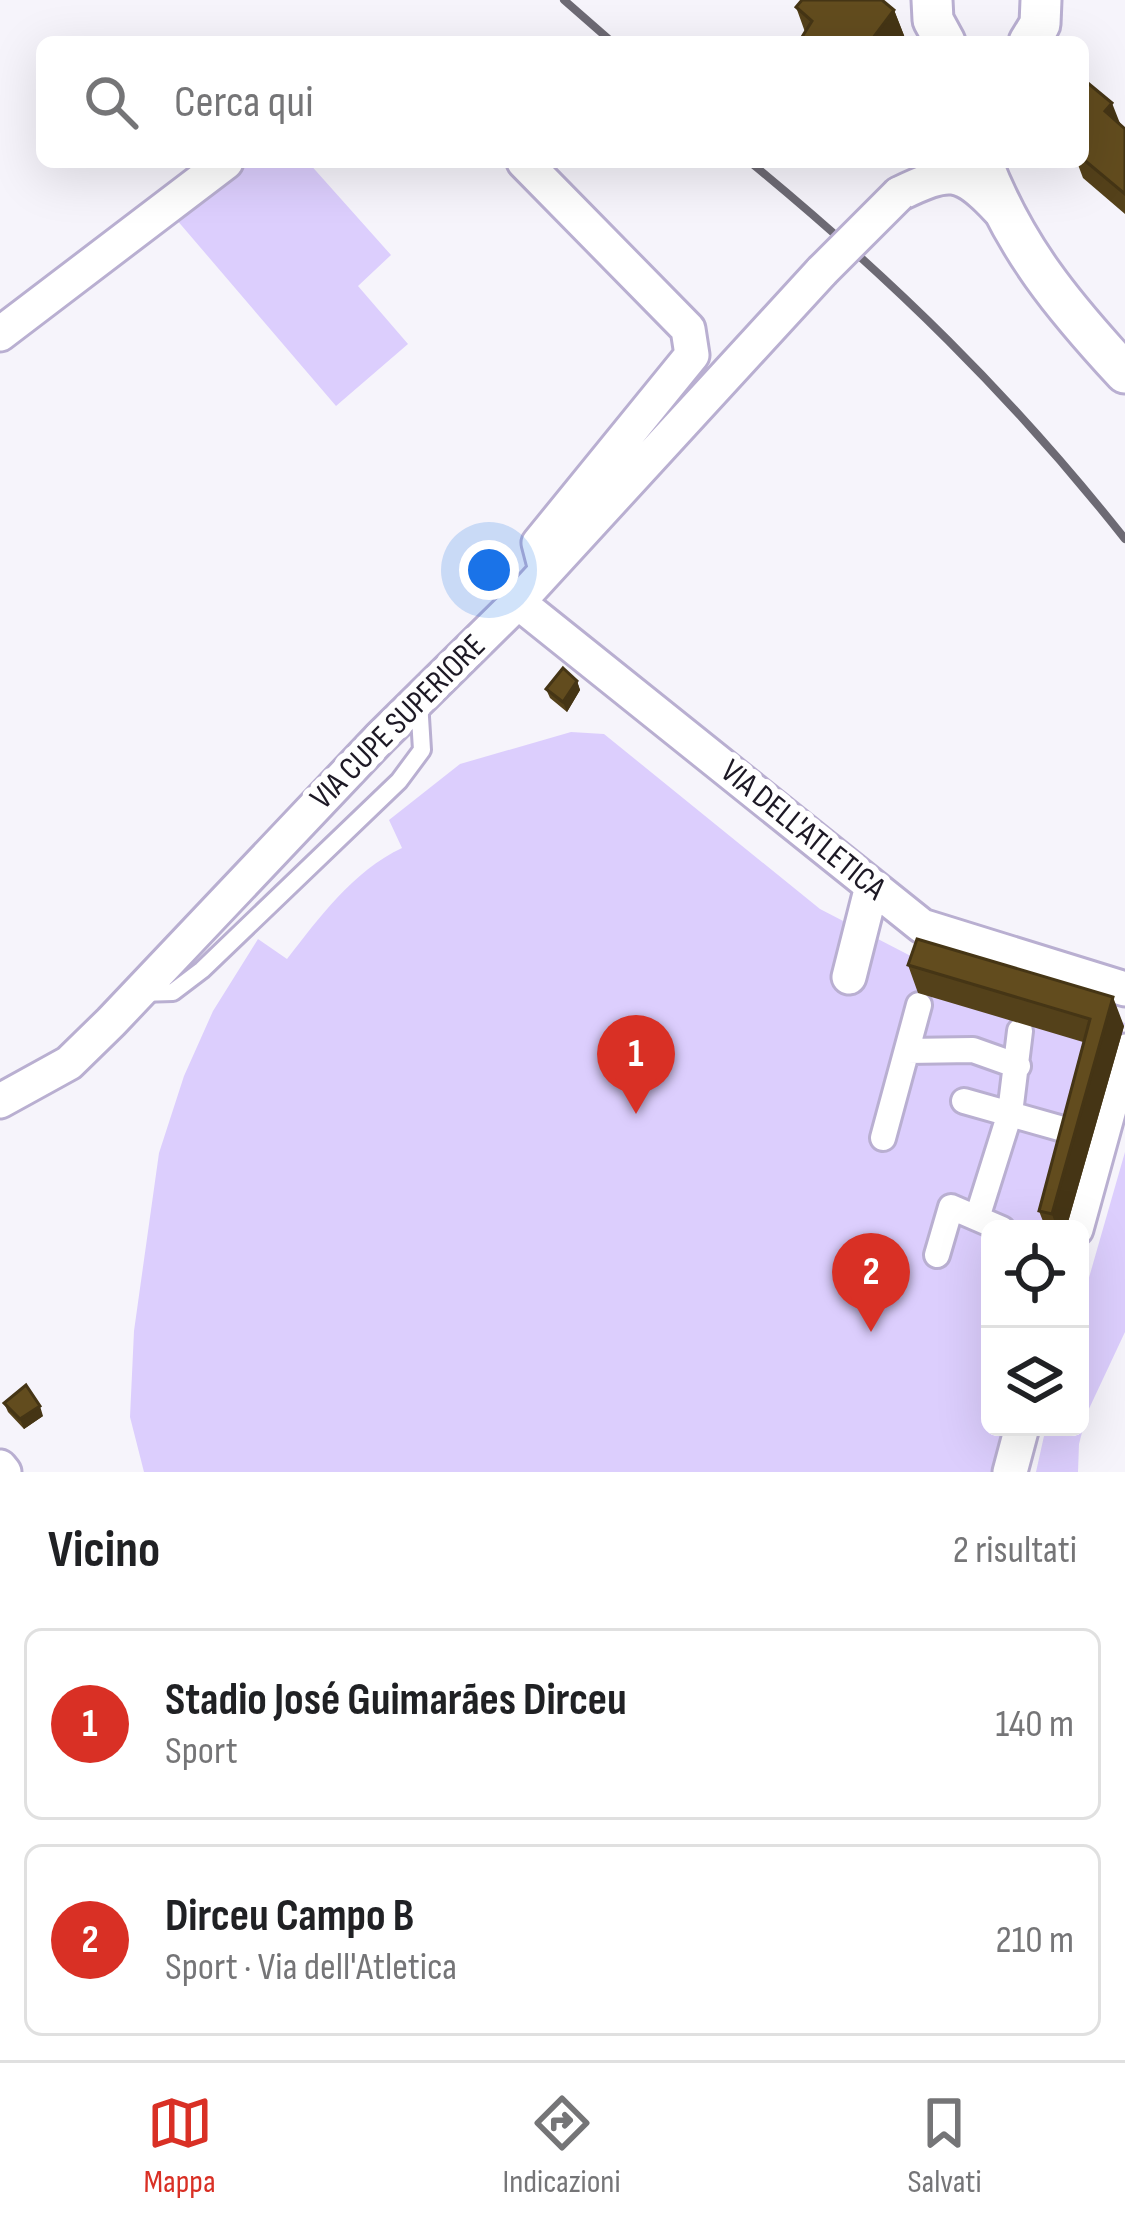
<!DOCTYPE html>
<html lang="it">
<head>
<meta charset="utf-8">
<style>
  :root { --surface:#fff; --page:#f6f6f6; --text:#202124; --muted:#757577; --line:#e0e0e0; --accent:#d93025 }
  body { margin:0; font-family:"Sofia Sans Condensed",sans-serif; background:var(--page); color:var(--text) }
  .controls { position:absolute; right:36px; bottom:36px; display:grid; overflow:hidden; border-radius:18px; box-shadow:0 12px 48px #0002 }
  .controls button { width:108px; height:108px; display:grid; place-items:center; padding:0; border:0; border-bottom:3px solid var(--line); background:var(--surface); color:var(--text); font:60px sans-serif }
  .you { position:absolute; left:489px; top:570px; width:42px; height:42px; margin:-30px; border:9px solid #fff; border-radius:50%; background:#1a73e8; box-shadow:0 0 0 18px #1a73e833 }
  .badge { display:grid; place-items:center; width:78px; height:78px; border-radius:50%; background:var(--accent); color:#fff; font-size:39px; font-weight:700 }
  .pin { position:absolute; translate:-50% -99px; filter:drop-shadow(0 3px 6px #0008) }
  .pin::after { content:''; position:absolute; top:63px; width:42px; height:36px; background:inherit; clip-path:polygon(0 0,100% 0,50% 100%) }
  .list { margin:0; padding:0; list-style:none }
  h2 { display:flex; justify-content:space-between; align-items:center; height:156px; margin:0; padding:0 48px; font-size:51px }
  h2 small { font-size:39px; font-weight:400; color:var(--muted) }
  .list li { display:grid; grid-template-columns:78px 1fr auto; gap:36px; align-items:center; box-sizing:border-box; height:192px; margin:0 24px 24px; padding:0 24px; border:3px solid var(--line); border-radius:18px }
  .list b { display:block; font-size:45px; white-space:nowrap }
  .list p { margin:0; font-size:39px; white-space:nowrap; color:var(--muted) }
  .list em { font-size:39px; font-style:normal; color:var(--muted) }
  .icon { flex:none; width:66px; height:66px; fill:none; stroke:currentColor; stroke-width:2; stroke-linecap:round; stroke-linejoin:round }
  .map { position:relative; flex:none; width:1125px; height:1472px; overflow:hidden }
  .search { position:absolute; background:var(--surface); box-shadow:0 12px 48px #0002; left:36px; right:36px; top:36px; height:132px; display:flex; align-items:center; gap:30px; box-sizing:border-box; padding:0 42px; border-radius:18px; color:var(--muted); font-size:45px }
  .sheet { height:588px; background:var(--surface) }
  nav { display:flex; justify-content:space-around; align-items:center; box-sizing:border-box; height:168px; border-top:3px solid var(--line); background:var(--surface); font-size:33px; color:var(--muted) }
  nav a { display:grid; justify-items:center; gap:6px }
  nav .on { color:var(--accent) }
  .map>svg:first-child { display:block }
</style>
</head>
<body>
<div class="map">
<svg width="1125" height="1472" viewBox="0 0 1125 1472">
  <rect width="100%" height="100%" fill="#f6f4fb"/>
  <path fill="#dccefd" d="M252,162H308L391,255L358,286L408,344L336,406L176,219Z
    M571,732L604,734L820,909L932,967L1125,1023L1069,1229H990V1427H1015L1003,1472H144L130,1417L134,1331L159,1153L184,1076L213,1011L258,939L287,959C319,918 353,871 402,848L389,820L460,764Z
    M1125,1152V1332L1087,1413L1079,1444L1078,1472H1036L1046,1427H1080V1309Z"/>
  <g fill="none" stroke-linecap="round" stroke-linejoin="round">
    <g stroke="#b9afd1" stroke-width="22">
      <path id="service" d="M140,993L173,992L202,970L399,781L422,750L419,701"/>
    </g>
    <g stroke="#b9afd1" stroke-width="30">
      <path id="pedestrian" d="M907,1051L973,1050L1018,1066
        M964,1101L1070,1131
        M883,1138L919,1005
        M977,1218L1010,1113L1020,1031
        M937,1255L951,1207L1002,1229"/>
    </g>
    <g stroke="#b9afd1" stroke-width="39">
      <path id="minor" d="M524,162L688,329L692,355L539,543L546,570
        M899,194C949,170 960,168 999,210
        M0,334L226,162
        M518,602L922,926L1125,989
        M849,977L872,886
        M0,1101L69,1063L111,1022L380,738L518,602L822,271
        M1076,1229L1125,1051
        M0,1467L4,1472
        M1010,1472L1022,1427"/>
    </g>
    <g stroke="#b9afd1" stroke-width="45">
      <path id="tertiary" d="M932,0L933,20L945,42
        M1029,42L1040,24L1041,0
        M982,162C1015,248 1063,306 1125,373"/>
    </g>
    <use href="#service" stroke="#fff" stroke-width="16"/>
    <use href="#pedestrian" stroke="#fff" stroke-width="24"/>
    <use href="#minor" stroke="#fff" stroke-width="33"/>
    <use href="#tertiary" stroke="#fff" stroke-width="39"/>
    <path stroke="#6d6a74" stroke-width="8" d="M564,0L612,42
      M750,162C891,278 1012,396 1125,539"/>
    <g stroke="#b9afd1" stroke-width="39" stroke-linecap="butt">
      <path id="minor-bridge" d="M822,271L899,194"/>
    </g>
    <use href="#minor-bridge" stroke="#fff" stroke-width="33"/>
  </g>
  <path fill="#54411a" d="M796,7L894,10L905,38L902,42H804L802,37L805,32Z
    M1083,79L1125,129V214L1083,178L1077,162H1083Z
    M577,681L580,690L567,712L550,698L546,689Z
    M908,965L1124,1026L1066,1229H1046L1039,1211L1083,1042L918,993Z
    M4,1403L43,1416L24,1429L8,1412Z"/>
  <path fill="#453515" d="M894,10L905,38L902,42H870Z
    M1112,103L1123,131L1105,111Z
    M577,681L580,690L567,712L563,702Z
    M1113,997L1124,1026L1066,1229H1057L1052,1214Z
    M40,1406L43,1416L24,1429L20,1419Z"/>
  <path fill="#624c1e" stroke="#453515" stroke-width="3" d="M802,0H882L894,10L870,42H808L802,37L812,21L796,7Z
    M1083,79L1112,103L1105,111L1125,129V194L1083,159Z
    M563,668L577,681L563,702L546,689Z
    M917,939L1113,997L1052,1214L1039,1211L1090,1019L908,965Z
    M26,1385L40,1406L20,1419L4,1403Z"/>
  <g text-anchor="middle" dominant-baseline="central" stroke-width="12" stroke-linejoin="round" paint-order="stroke">
    <g font-size="33" fill="#1d1925" stroke="#fff">
      <text transform="translate(398 722) rotate(-45)">VIA CUPE SUPERIORE</text>
      <text transform="translate(803 830) rotate(39)">VIA DELL'ATLETICA</text>
    </g>
  </g>
</svg>
<div class="controls">
<button><svg class="icon" aria-label="locate" viewBox="0 0 24 24"><circle cx="12" cy="12" r="6"/><path d="M12 2v4M12 18v4M2 12h4M18 12h4"/></svg></button>
<button><svg class="icon" aria-label="layers" viewBox="0 0 24 24"><path d="M12 4l9 5-9 5-9-5zM3 14l9 5 9-5"/></svg></button>
</div>
<div class="you"></div>
<div class="pin badge" style="left:636px;top:1114px">1</div>
<div class="pin badge" style="left:871px;top:1332px">2</div>
<div class="search"><svg class="icon" aria-label="search" viewBox="0 0 24 24"><circle cx="10" cy="10" r="6"/><path d="M15 15l6 6"/></svg>Cerca qui</div>
</div>
<section class="sheet">
<h2>Vicino<small>2 risultati</small></h2>
<ul class="list">
<li><span class="badge">1</span><div><b>Stadio José Guimarães Dirceu</b><p>Sport</p></div><em>140 m</em></li>
<li><span class="badge">2</span><div><b>Dirceu Campo B</b><p>Sport · Via dell'Atletica</p></div><em>210 m</em></li>
</ul>
</section>
<nav>
<a class="on"><svg class="icon" aria-label="map" viewBox="0 0 24 24"><path d="M3 6l6-2 6 2 6-2v14l-6 2-6-2-6 2zM9 4v14M15 6v14"/></svg>Mappa</a>
<a><svg class="icon" aria-label="directions" viewBox="0 0 24 24"><path d="M12 3l9 9-9 9-9-9zM9 14v-3h6M13 9l2 2-2 2"/></svg>Indicazioni</a>
<a><svg class="icon" aria-label="saved" viewBox="0 0 24 24"><path d="M7 4h10v16l-5-4-5 4z"/></svg>Salvati</a>
</nav>
</body>
</html>
